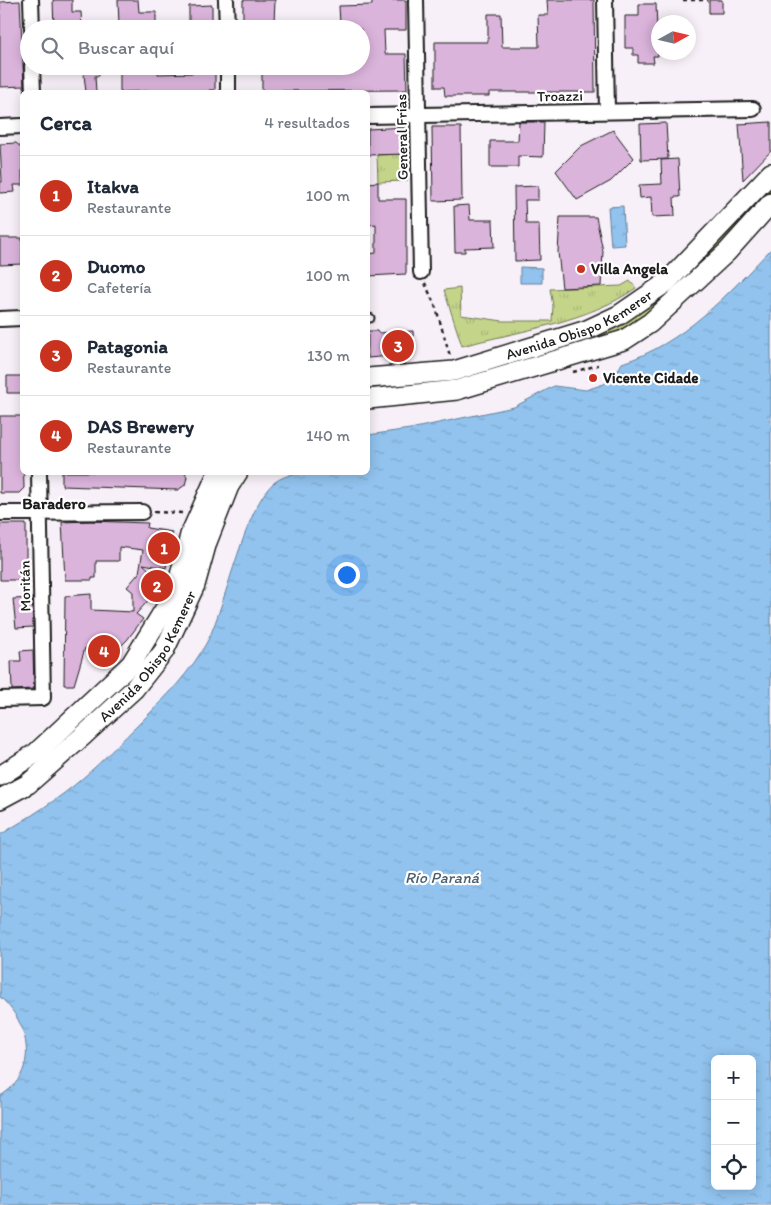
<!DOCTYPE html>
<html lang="es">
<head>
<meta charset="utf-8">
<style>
  :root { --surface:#fff; --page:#f6f6f7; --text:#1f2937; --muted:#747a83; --line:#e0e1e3; --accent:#c8321e }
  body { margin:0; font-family:Itim,sans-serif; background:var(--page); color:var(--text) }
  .controls { position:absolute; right:15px; bottom:15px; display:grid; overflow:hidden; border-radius:8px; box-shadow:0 2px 12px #0003 }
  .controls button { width:45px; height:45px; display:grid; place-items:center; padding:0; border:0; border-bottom:1px solid var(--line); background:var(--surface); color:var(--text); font:25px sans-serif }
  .compass { position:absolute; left:651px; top:15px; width:45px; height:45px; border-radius:50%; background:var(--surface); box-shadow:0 2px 12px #0003; rotate:82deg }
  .you { position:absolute; left:346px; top:574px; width:18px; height:18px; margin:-12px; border:4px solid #fff; border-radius:50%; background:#1a73e8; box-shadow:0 0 0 8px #1a73e833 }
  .badge { display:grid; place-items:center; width:32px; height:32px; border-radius:50%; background:var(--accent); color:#fff; font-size:16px; font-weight:700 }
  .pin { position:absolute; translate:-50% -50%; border:2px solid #fff; box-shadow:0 1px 5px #0006 }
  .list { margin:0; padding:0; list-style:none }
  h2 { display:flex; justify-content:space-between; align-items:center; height:65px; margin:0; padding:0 20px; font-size:21px }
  h2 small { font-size:16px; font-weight:400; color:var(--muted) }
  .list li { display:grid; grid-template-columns:32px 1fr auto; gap:15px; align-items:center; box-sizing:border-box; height:80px; padding:0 20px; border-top:1px solid var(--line) }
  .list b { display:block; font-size:19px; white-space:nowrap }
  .list p { margin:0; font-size:16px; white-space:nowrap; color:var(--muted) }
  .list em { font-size:16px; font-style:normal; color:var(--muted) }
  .icon { flex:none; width:28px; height:28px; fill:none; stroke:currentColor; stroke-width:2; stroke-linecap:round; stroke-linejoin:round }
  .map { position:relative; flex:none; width:771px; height:1205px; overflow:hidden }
  .search { position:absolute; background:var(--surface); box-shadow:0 2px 12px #0003; left:20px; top:20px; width:350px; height:55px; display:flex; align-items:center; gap:12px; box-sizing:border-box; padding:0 18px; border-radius:28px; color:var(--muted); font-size:19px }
  .panel { position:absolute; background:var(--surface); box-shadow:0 2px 12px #0003; left:20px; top:90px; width:350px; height:385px; border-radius:8px }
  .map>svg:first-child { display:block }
</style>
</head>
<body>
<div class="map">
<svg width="771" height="1205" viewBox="0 0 771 1205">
  <defs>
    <pattern id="grass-tufts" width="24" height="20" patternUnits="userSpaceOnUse" patternTransform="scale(1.25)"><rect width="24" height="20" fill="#c4d58a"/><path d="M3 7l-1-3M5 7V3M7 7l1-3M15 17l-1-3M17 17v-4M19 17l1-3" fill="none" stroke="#a8b676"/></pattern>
    <pattern id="water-ripples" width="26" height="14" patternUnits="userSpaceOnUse" patternTransform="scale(1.25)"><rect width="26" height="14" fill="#91c3ee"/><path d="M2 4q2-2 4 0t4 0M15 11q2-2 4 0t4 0" fill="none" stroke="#7ca7cc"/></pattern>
  </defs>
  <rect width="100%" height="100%" fill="#f8f0f8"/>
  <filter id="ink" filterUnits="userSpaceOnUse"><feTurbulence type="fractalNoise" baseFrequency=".02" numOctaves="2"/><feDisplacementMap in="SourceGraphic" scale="10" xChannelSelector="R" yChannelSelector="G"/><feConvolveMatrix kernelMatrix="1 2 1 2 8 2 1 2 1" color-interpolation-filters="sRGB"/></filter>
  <g filter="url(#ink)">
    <path fill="url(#grass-tufts)" stroke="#707853" d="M407,154V181L378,182L377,155Z
      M771,186V192L733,235L670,295L635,323L598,340L456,381L368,391V387L594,335L629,320L646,308L665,291Z
      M630,281L636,288C588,322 519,331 462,346L444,290L460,288L461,315L503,321H552L553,306L550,289L621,286Z"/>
    <path fill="url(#water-ripples)" stroke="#62809a" fill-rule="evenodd" d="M623,206L625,245L611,246L608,207Z
      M771,249V1205H0V1096C40,1073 30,1023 0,997V835C29,817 58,800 84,777C104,760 122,740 141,722C165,698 192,671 208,640C226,604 246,503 275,482C297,466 341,472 368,472V435L410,429L514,407L554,386L586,390L604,384L616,374L622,363C683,344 728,294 771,249ZM715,1059H752V1186H715Z
      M520,267L542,268V283H520Z"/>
    <path fill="#dbb4dc" stroke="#1c1c1c" d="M53,0H72V12H81L82,28L54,29Z
      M118,0H138L139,12H156V29H140V24L119,25Z
      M243,0H275L274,22H243Z
      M372,0H406V30H384L385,54H406L407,90L262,91V66H361V29H353V24H340L339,6L372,5Z
      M547,0H594L595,92H489V96H445L444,87H435V42H488V14H501L502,47H539L538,15H548Z
      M709,0H722V13H709Z
      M20,1L24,86L0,87V2Z
      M639,4H656L658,56H653L654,63H638V55H633V48H625V16H639Z
      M212,5V29H189V6Z
      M83,66H98L99,76H95L96,92H86Z
      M194,66H208V72H215V90H209V92H174V90L120,92V70L158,68V74L194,73Z
      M519,122H544L543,157L518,156V167H490V141H518Z
      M771,122V151L743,180L739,124Z
      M666,123L668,159L641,160L640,124Z
      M406,127L407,154L368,155V129Z
      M432,127H461L462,200L433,201Z
      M613,130L634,158L611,181L577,200L556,171L581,146Z
      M16,143L22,148V185H14L15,192L0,193V182H2L0,144Z
      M678,159L680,197H674L675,216L652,217L651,197L640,198L639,185L662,184L661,160Z
      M378,182V199H406V274L368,276V254L376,253V224L369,225L368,183Z
      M538,186V200H525L526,224H539L540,260L515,261L514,187Z
      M469,205L470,220H493L494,247L465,248V252H455L454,206Z
      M560,217H596L603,251L601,286L562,288L558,252Z
      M0,238H22V264L0,265Z
      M368,331H378V333L413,331L414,354L368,358Z
      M7,376H22V393H7Z
      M0,416H22L24,488L19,493H0Z
      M62,472H185L187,477L185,485L178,490L62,486Z
      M90,521L148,523L147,528L172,532L166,568L143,564L164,583L136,614L143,619L127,640L102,664L85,648L74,685H64L65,596L91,594V610L133,612V592L127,587L139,573L143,550L119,547V561H96V578H92V580H65L62,522Z
      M0,524H26V580H0Z
      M32,598L33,627L16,628L13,599Z
      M33,650L34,689L12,690L11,661H21L20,651Z"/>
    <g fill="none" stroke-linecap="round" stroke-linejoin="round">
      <g stroke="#1c1c1c" stroke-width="11">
        <path id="service" d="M368,318H370"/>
      </g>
      <g stroke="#1c1c1c" stroke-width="18">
        <path id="minor" d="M31,0L32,29
          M226,0L227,29
          M416,0L421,272
          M605,0L607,111
          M32,66L33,92
          M228,66V92
          M368,116L753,109
          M0,127L22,126
          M0,319L22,318
          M0,513L142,512
          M0,699L43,698L39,472"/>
      </g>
      <g stroke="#1c1c1c" stroke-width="22">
        <g id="secondary">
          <path id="s1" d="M368,378L454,371L587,330L619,315L667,282L771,173"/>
          <path d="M368,399L457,390L624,340L650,323L727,252L771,203"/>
          <path d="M0,776L36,753L131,664L176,591L190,535L218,472"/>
          <path id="s2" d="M0,799L28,784L84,735L134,689L164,651L195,585L207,542L229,486L238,472"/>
        </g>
      </g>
      <path stroke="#1c1c1c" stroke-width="2.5" stroke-dasharray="4 4" stroke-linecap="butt" d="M683,0H708
        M425,283L436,308L450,356
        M573,372L598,365
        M154,512L183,513"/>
      <use href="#service" stroke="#fff" stroke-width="7"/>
      <use href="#minor" stroke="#fff" stroke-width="14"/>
      <use href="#secondary" stroke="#fff" stroke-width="19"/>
    </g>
  </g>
  <g fill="#c8321e" stroke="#fff" stroke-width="2">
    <circle cx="581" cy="269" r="5"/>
    <circle cx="593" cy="378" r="5"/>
  </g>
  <g text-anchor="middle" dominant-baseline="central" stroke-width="4.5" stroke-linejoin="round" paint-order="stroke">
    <g font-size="15" fill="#1c1c1c" stroke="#fff">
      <text transform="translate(560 96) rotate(-1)">Troazzi</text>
      <text transform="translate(402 137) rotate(-91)">General Frías</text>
      <text stroke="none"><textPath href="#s1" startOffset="220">Avenida Obispo Kemerer</textPath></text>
      <text transform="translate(25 586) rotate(-91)">Moritán</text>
      <text stroke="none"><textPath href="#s2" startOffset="209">Avenida Obispo Kemerer</textPath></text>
    </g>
    <g font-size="15" font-weight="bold" fill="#1c1c1c" stroke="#fff" text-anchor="start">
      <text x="591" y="269">Villa Angela</text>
      <text x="603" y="378">Vicente Cidade</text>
    </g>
    <g font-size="16" font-weight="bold" fill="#1c1c1c" stroke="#fff">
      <text x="54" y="503">Baradero</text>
    </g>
    <g font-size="16" font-style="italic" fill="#4b5f70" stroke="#fff">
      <text x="442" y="877">Río Paraná</text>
    </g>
  </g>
</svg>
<div class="controls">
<button>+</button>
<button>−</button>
<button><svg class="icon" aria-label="locate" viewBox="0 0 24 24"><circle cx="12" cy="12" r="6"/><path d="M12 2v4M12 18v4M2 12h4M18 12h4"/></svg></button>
</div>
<svg class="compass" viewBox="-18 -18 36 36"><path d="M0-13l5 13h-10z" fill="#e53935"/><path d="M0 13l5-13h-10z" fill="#747a83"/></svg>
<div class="you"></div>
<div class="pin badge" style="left:164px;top:548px">1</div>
<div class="pin badge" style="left:157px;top:586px">2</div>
<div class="pin badge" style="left:398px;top:346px">3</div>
<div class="pin badge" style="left:104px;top:651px">4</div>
<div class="search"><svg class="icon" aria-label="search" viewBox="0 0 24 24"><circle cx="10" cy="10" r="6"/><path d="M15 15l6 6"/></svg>Buscar aquí</div>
<section class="panel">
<h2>Cerca<small>4 resultados</small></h2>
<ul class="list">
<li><span class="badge">1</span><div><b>Itakva</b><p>Restaurante</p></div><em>100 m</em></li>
<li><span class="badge">2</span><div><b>Duomo</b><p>Cafetería</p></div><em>100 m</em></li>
<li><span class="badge">3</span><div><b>Patagonia</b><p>Restaurante</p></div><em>130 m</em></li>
<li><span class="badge">4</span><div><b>DAS Brewery</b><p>Restaurante</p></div><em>140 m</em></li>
</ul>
</section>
</div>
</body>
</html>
